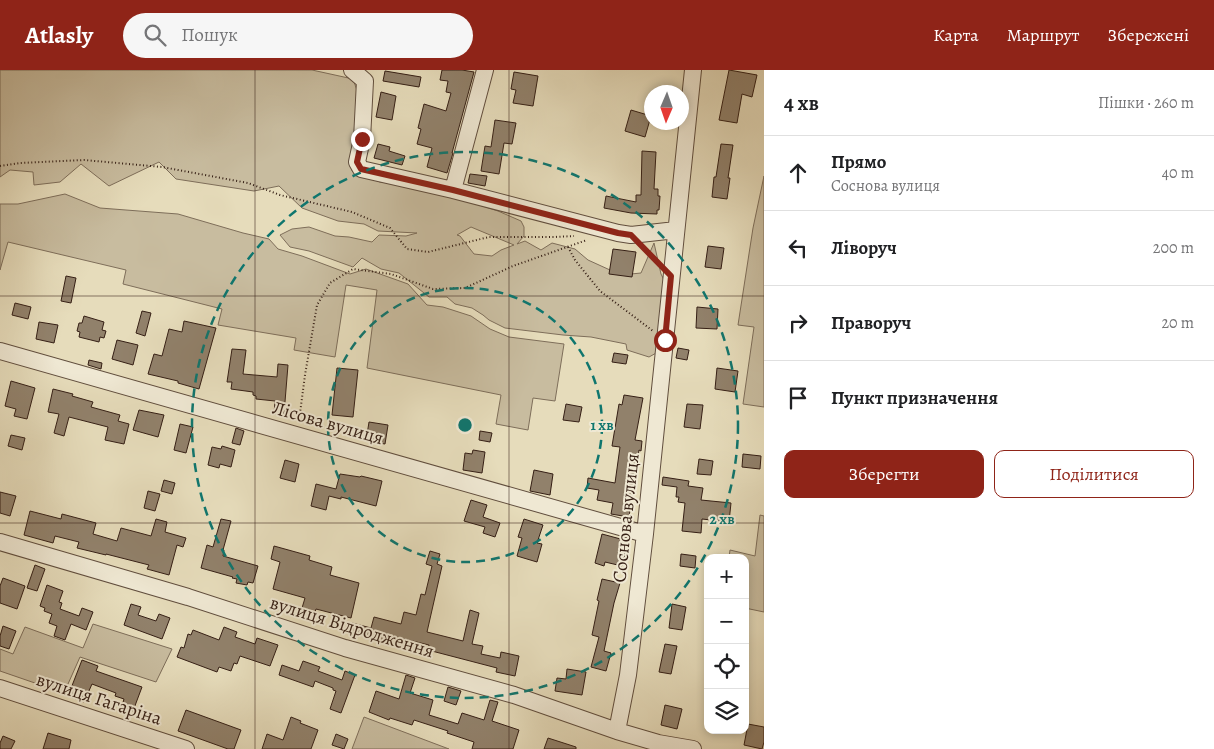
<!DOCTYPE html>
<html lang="uk">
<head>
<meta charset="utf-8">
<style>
  :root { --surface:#fff; --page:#f6f6f6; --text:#202124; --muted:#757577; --line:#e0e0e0; --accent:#8f2418 }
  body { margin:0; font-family:Alegreya,serif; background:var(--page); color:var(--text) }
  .controls { position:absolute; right:15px; bottom:15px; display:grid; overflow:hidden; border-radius:10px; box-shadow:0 2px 8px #0003 }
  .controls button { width:45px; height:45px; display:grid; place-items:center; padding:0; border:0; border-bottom:1px solid var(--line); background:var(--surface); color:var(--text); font:25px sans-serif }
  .compass { position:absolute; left:644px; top:15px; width:45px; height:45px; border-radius:50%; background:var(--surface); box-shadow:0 2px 8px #0003; rotate:182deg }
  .stop { position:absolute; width:15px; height:15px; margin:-11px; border:4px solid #8f2418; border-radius:50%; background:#fff }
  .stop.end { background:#8f2418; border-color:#fff; box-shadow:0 1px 5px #0008 }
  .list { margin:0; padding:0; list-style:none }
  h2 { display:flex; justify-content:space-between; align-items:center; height:65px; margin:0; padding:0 20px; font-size:21px }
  h2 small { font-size:16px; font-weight:400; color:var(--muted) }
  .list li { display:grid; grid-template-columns:32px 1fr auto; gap:15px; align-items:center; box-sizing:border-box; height:75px; padding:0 20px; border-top:1px solid var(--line) }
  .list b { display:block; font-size:19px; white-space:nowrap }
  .list p { margin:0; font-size:16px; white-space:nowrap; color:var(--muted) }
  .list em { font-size:16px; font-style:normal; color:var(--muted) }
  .actions { display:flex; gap:10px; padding:15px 20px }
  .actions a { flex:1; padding:11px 0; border:1px solid var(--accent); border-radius:10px; text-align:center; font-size:18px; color:var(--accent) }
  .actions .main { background:var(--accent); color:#fff }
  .icon { flex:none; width:28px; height:28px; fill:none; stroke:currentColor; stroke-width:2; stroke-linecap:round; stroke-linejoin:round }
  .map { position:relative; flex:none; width:764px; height:679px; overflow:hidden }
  header { display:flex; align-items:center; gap:30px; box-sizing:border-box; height:70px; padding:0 25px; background:var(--accent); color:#fff }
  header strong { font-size:24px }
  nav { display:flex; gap:28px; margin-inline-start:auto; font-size:18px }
  .search { width:350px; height:45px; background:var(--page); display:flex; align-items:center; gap:12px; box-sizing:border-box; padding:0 18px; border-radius:28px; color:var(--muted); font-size:19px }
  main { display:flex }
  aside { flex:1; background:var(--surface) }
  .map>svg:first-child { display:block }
</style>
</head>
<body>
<header>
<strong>Atlasly</strong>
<div class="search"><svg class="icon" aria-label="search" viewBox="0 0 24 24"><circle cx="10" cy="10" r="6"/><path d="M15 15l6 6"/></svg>Пошук</div>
<nav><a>Карта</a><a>Маршрут</a><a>Збережені</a></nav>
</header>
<main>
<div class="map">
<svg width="764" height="679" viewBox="0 0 764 679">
  <rect width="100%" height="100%" fill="#e6dcbb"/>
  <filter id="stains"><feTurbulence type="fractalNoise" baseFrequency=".004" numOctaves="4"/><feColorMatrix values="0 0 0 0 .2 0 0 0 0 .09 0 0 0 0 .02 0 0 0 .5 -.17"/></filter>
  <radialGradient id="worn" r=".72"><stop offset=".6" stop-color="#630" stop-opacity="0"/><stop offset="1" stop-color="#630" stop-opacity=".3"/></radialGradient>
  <path fill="#c8bc9f" stroke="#7e6e5a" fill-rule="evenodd" d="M0,0H312L353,9L360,29L355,81L352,101L380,112H408L498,141L521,151L524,157V166L517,174L525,171L541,180L552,173L575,179L588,190L621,205L641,203L654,173L661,204L669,220L667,277L649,287L627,280L626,274L591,267L563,265L505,258L489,250L483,245L472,238L455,234L447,227H429L399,203L381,199L362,188L353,197L309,181L290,177L280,165L292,159L309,157L335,166L349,167L372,172L379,165L406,166L417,163L378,161L364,154L338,151L302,138L279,116L254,121L176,109L159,92L109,116L81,94L60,112L34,115L33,102L10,100L0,107ZM471,157L514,175L501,180L492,186L474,184L460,166L457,165Z
    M764,106V337L743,334L754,257L738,255L753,158Z
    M65,124L100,138L178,144L243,163L269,169L278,179L302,186L350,204L366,199L408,214L427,235L443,237L471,246L490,259L509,267L564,274L555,331L533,328L528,360L496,354L501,325L367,298L377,220L346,215L335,287L294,280L296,268L218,255L222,239L123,214L126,200L8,172L0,200V134H18Z
    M760,445L764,446V542L745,538V488H729L730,480L755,486Z
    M93,554L172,579L156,612L80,587L64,623L0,601V579L13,584L25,557L83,578Z
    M364,647L449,679H352Z"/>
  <path fill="#91816b" stroke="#351f15" d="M442,0H462L474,2L452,83H453L447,103L427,97L432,78L417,74L421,59L418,58L424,34L446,41L451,23L446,22L448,11L440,10Z
    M729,0L757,5L752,27L742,24L737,53L719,50Z
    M385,1L421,7L419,17L383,11Z
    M514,2L538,6L533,36L513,33L516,20L511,19Z
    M381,22L396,26L392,50L376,47Z
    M631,40L651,46L645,67L625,61Z
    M495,50L516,53L512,74L504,73L499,104L481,101L485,76L491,77Z
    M378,74L390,77L389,81L405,86L402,95L374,88Z
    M721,74L733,75L728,108H730L727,129L712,127L714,107H716Z
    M642,81L656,82L654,119H658V126H660L659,140H657V144L631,143L604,138L606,126L636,132V125H641Z
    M470,104L487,106L485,116L468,113Z
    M708,176L724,178L721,199L705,197Z
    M613,179L636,182L632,207L609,204Z
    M66,206L76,208L71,233L61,231Z
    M15,233L31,237L28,249L12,245Z
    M697,237L718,239L717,259L696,258Z
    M142,241L151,243L145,266L136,263Z
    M84,246L104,252L102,260L106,261L104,268L100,267L99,272L79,267L80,262L77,261L79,253H82Z
    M184,251L216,258L199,319L178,313V311L148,304L154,284L162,286L169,259L182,262Z
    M39,252L58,255L54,273L36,269Z
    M117,270L138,275L133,295L112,289Z
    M678,278L689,280L687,290L676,288Z
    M232,279L246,280L243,304L277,307L278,294L288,295L284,344H274L275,331L256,329V326L253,325V322L231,319L232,312H227Z
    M614,283L628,285L626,294L612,292Z
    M89,290L102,293L101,299L88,295Z
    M337,298L358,300L353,347L332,345Z
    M717,298L738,301L735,322L715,319Z
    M11,311L35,318L27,349L14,346L16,339L5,336Z
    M53,319L73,324L72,326L93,332L91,337L120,345L118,351L129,354L124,374L105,370L108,357L69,347L64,366L54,363L59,344L48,342Z
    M624,325L643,328L635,370L642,371L641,381L639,380L629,447L611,444L613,433L597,430L599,420L587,418L588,408L615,413L620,377L612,376L619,334L622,335Z
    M566,334L582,337L579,352L563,350Z
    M687,334L703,335L700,359L684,357Z
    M139,340L164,345L158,367L133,360Z
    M369,352L388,355L385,374L366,371Z
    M180,354L193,357L186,383L174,380Z
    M236,358L244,361L240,375L232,373Z
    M480,361L492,363L490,372L479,370Z
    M11,365L25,368L22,380L8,376Z
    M222,376L235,380L231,397L220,394L219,398L208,395L212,377L221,379Z
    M473,380L485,382L482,403L463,400L465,383L472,384Z
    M743,384L761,386L760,399L742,397Z
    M699,389L713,391L711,405L697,404Z
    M285,390L299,394L295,412L280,408Z
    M534,400L553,404L550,425L530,421Z
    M340,404L360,407L361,406L382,411L376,436L341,427V429L329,426L326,440L311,436L316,414L336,419Z
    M663,407L689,411L688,416L703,418L701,430L731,433L729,452L702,449L701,463L682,461L685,433L678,432L679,427H676L677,417L662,415Z
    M164,410L175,413L172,424L161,421Z
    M148,421L160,424L155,441L144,438Z
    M0,422L16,426L10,446L0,443Z
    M471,430L487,435L483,447L500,453L495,467L483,463L485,457L464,451Z
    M30,441L61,449L62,444L96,453L93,464L117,471L121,458L151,466L156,449L167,452L165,462L186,468L183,477L177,475L169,505L147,499L149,495L106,484V485L77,478L79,472L55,466L53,473L24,465Z
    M221,449L231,451L223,480H224L223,486L258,496L253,513L248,512L247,515L236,513L237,509L232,508L233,507L201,498L207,475L213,477Z
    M524,449L543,455L537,473L542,474L537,492L517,486L522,468L518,467Z
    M602,464L628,471L622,496L605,492L604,496L595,493Z
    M274,476L310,486L309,490L332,497L330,505L359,513L351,548L316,539L315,542L302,538L305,528L273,519L280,492L271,489Z
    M430,481L440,484L437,494L442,496L427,562L463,571L470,540L479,543L472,574L483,576L481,584L500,588L501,582L519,586L515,606L496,602L497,598L428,580L429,575L388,565L386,572L349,562L352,553L371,558L374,547L401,554L404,542L416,545L421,524L425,525L432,496L426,494Z
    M681,484L696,486L695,498L680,496Z
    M35,495L45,499L37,521L27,518Z
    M3,508L25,516L17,539L0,533V516Z
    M602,509L620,513L614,533L604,581L611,583L606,601L591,597L599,567L592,565L599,531L597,530Z
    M47,515L63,521L59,532L62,533L60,539L79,546L82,538L93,542L86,560L71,554L65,570L54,566L57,556L49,553L52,544L44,541L45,538L40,536Z
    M131,534L141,537L138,545L156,551L159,544L170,548L162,569L124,555Z
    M672,534L686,537L682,560L669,558Z
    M3,556L16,561L9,579L0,576V566Z
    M224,557L237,562L235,567L255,574L257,568L278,575L270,596L240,586L237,594L234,593L231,601L219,597L217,602L177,587L181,577L184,578L188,564L191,565L193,560L219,570Z
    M665,574L677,576L671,604L659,602Z
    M82,590L98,596L96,601L142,617L133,641L122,636L124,629L115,626L116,623L92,614L84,632L68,626Z
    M303,591L320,597L318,601L342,610L345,601L355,605L341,643L330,639L336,621L333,620V618L315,611L313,617L279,605L282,595L299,601Z
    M567,599L586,602L582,625L555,621L557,608L566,609Z
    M406,605L415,608L410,623L433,630L429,645L458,654L462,643L484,650L490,630L498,632L492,651L519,660L513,679H472L474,672L447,663L448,661L414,650L412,655L390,648L389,650L369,642L376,621L399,629Z
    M448,617L461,621L456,635L444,631Z
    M665,635L682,639L677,659L661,655Z
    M186,640L241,660L234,679H228L178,661Z
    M291,647L301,651L300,653L318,660L311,679H262L267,664L283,670Z
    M748,654L764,657V672L762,679L744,675Z
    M48,663L71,670L69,679H43Z
    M336,664L348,669L344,679L332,675Z
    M3,666L15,671L11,679H0V673Z
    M548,668L576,677V679H544Z"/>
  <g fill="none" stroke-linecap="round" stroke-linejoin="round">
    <g stroke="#614e3e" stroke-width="18">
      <path id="minor" d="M352,0L365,11L362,69L357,92L361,99L453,120L618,163L631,165L676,160
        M453,120L485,0
        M0,281L645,464
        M0,472L188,527L345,578L514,625L617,661L658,673L693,679
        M0,618L186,679
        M617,661L628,605L645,464L693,0"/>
    </g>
    <path stroke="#351f15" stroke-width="2" stroke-dasharray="1 2.5" stroke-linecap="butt" d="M0,96L20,93L84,90L162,97L248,113L280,125L352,142L390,158L407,179L428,182L489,167H554L574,166
      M568,177L575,190L600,221L653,261
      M643,178L659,194
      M299,351L305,305L317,235L330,213L353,199L391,204L433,219L465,218L513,196L587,170"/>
    <use href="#minor" stroke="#efe8d3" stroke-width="16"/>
  </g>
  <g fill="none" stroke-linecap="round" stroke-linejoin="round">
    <path stroke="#8f2418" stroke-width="6" d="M362,69L357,92L361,99L453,120L618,163L631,165L671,206L665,270"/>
  </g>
  <path fill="none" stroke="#351f15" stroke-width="1" stroke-opacity="0.55" d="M255,0V679M509,0V679M0,226H764M0,453H764"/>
  <g fill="none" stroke="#0f766e" stroke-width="2.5" stroke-dasharray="9 6">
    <circle cx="465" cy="355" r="137"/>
    <circle cx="465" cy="355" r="273"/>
  </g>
  <g text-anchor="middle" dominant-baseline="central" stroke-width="4" stroke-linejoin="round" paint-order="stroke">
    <g font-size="19" fill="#351f15" stroke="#efe8d3">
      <text transform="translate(328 353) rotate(16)">Лісова вулиця</text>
      <text transform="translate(626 448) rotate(-84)">Соснова вулиця</text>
      <text transform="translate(352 557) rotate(17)">вулиця Відродження</text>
      <text transform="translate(99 629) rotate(18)">вулиця Гагаріна</text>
    </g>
  </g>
  <circle cx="465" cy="355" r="8" fill="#0f766e" stroke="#efe8d3" stroke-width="2.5"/>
  <g font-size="15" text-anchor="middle" font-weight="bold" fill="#0f766e" stroke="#efe8d3" stroke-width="4" stroke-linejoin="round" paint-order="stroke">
    <text x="602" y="360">1 хв</text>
    <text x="722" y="454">2 хв</text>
  </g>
  <rect width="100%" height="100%" filter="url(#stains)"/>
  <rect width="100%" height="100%" fill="url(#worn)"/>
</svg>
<div class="controls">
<button>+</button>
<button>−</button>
<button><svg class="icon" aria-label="locate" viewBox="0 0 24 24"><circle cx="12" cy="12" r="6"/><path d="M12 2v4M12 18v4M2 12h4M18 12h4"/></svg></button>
<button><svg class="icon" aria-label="layers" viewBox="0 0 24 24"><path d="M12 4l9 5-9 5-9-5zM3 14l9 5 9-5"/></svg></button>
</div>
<svg class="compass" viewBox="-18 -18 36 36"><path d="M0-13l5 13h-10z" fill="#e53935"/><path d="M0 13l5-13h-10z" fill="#757577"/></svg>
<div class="stop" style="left:665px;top:270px"></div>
<div class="stop end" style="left:362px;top:69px"></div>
</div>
<aside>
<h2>4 хв<small>Пішки · 260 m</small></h2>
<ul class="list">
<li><svg class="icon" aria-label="ahead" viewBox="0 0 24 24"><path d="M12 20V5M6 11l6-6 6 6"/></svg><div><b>Прямо</b><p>Соснова вулиця</p></div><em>40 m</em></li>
<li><svg class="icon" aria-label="left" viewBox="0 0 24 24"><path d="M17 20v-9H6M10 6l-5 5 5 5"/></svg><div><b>Ліворуч</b></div><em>200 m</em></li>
<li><svg class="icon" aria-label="right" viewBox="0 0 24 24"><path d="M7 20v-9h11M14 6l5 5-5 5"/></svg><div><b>Праворуч</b></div><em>20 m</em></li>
<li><svg class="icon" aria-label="arrive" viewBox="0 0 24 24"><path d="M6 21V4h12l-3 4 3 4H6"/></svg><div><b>Пункт призначення</b></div></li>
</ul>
<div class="actions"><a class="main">Зберегти</a><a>Поділитися</a></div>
</aside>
</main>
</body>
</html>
